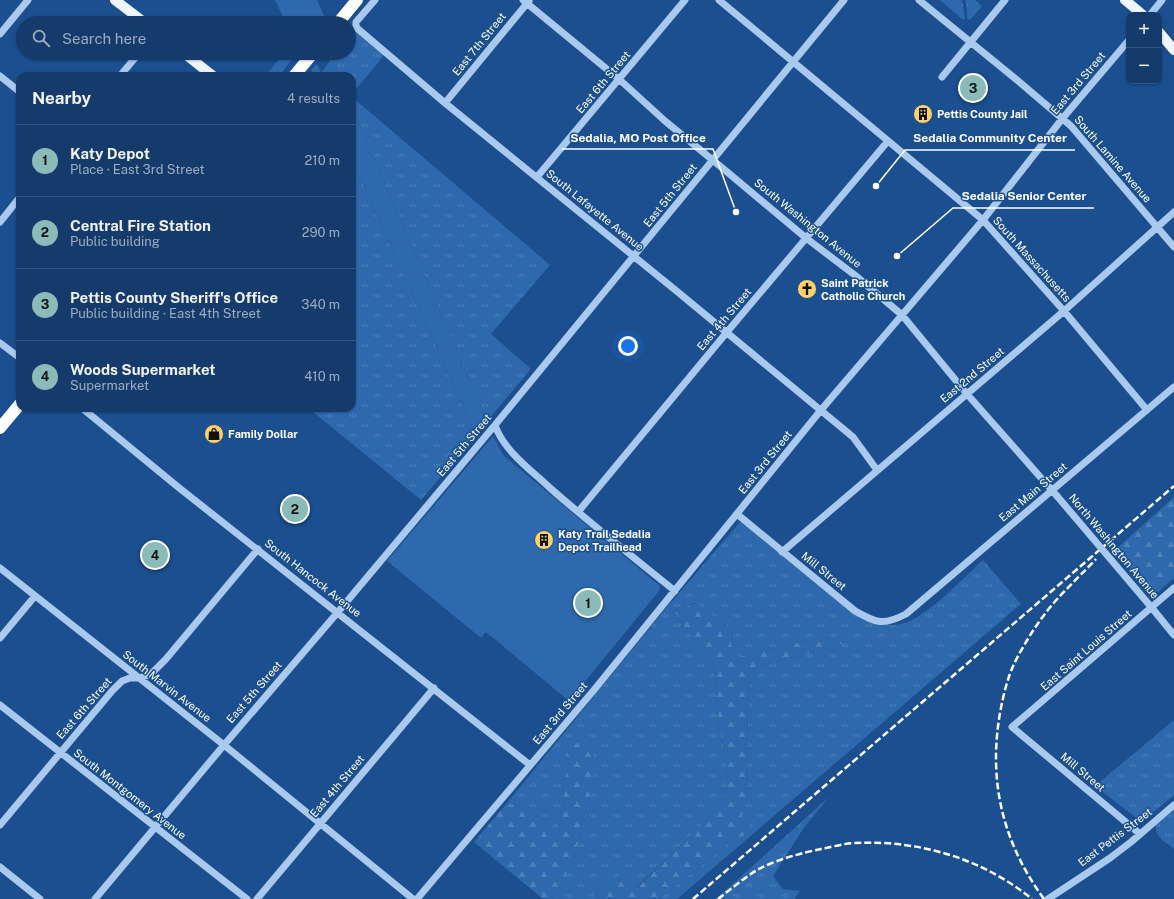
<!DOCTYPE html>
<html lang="en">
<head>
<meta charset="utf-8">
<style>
  :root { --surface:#143b6b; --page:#214673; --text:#f1f3f6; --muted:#9dadc1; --line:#33557e; --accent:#8bbbb9 }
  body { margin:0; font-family:"Public Sans",sans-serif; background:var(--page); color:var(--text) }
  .controls { position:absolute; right:12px; top:12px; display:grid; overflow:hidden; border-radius:8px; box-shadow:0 1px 3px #0004 }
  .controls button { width:36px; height:36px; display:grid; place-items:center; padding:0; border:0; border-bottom:1px solid var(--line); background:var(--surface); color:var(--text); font:20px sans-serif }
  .you { position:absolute; left:628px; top:346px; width:14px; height:14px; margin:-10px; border:3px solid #fff; border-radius:50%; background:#1a73e8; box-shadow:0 0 0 6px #1a73e833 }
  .badge { display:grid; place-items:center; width:26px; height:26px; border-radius:50%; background:var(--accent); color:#111; font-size:13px; font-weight:700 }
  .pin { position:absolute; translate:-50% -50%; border:2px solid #fff; box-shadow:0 1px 4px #0006 }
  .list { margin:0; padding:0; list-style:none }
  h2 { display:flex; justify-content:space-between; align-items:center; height:52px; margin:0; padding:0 16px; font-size:17px }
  h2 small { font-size:13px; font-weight:400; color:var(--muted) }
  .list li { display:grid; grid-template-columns:26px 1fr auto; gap:12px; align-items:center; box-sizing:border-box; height:72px; padding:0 16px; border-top:1px solid var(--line) }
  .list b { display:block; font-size:15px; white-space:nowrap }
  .list p { margin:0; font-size:13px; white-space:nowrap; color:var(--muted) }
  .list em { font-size:13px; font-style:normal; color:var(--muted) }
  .icon { flex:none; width:22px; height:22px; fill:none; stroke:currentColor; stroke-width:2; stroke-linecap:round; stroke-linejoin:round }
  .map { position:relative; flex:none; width:1174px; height:899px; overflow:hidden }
  .search { position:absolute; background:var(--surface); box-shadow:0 1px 3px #0004; left:16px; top:16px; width:340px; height:44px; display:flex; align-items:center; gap:10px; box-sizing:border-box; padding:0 14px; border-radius:22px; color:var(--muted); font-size:15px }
  .panel { position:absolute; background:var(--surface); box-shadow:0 1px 3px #0004; left:16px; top:72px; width:340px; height:340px; border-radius:12px }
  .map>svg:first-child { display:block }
</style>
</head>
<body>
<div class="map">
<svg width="1174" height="899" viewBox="0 0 1174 899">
  <defs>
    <pattern id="grass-tufts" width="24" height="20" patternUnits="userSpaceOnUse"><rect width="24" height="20" fill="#2e69ad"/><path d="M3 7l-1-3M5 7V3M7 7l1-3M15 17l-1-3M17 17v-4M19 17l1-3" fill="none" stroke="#4d80b9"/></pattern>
    <pattern id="forest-firs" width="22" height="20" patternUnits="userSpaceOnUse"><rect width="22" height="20" fill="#2e69ad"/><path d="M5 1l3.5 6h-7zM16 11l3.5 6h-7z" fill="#4d80b9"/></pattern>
  </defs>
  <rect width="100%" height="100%" fill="#1b4f8f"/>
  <path fill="url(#grass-tufts)" d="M940,0H962L965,19H962Z
    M965,0H975L982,6L970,20L967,18V8Z
    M350,22L386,53L352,94V76H339L331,59L335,53H349V24Z
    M352,97L550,265L491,334L531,369L487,421L352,107Z
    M352,160L476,435L421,500L308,408H352Z
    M747,521L867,615C876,620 884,625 895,625C922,624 963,578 983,560L1021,604L677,899H659L734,839L747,793L746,755L748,712L750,676L755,668L843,643L825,637L738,657L731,644L733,630L695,603L675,612L700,649L714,664L718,721L726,756L727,787L713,813L690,837L636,888L606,881L592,899H552L571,867L585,820L565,747L569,766L564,781L563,808L555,827L528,810L507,803L667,607L740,522Z
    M1174,720V795L1145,819L1139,820L1095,786Z
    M829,797L803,829L773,876L783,889L800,891L794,899H716Z
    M1174,810V849C1165,841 1155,838 1156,825Z"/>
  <path fill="url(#forest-firs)" d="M1174,497V578L1158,592L1150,593L1115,550Z
    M695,603L733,630L731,644L738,657L825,637L844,643L755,668L750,676L746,755L747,793L742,816L755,832L734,839L659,899H592L606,881L622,874L637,888L690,837L713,813L727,787L726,756L718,721L714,664L700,649L675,612Z
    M581,742L593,753L594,770L585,820L571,867L552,899H543L474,842L507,803L528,810L555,827L563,808L564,781L569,766L565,747Z"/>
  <path fill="#2e69ad" d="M275,0H317L325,18L321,23H286Z
    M284,53H297L279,76H265Z
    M331,59L339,76H314L311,70L317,64L321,73Z
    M352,107L487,421L476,435L352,160Z
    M493,436L504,456L660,586L659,591L569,701L486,632L481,638L387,561Z"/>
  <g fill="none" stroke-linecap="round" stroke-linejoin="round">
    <path stroke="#a9c9ee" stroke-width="7" d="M375,0L356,22V26L358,29L445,103L679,293L853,437L877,470
      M523,0L620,80L665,121L726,171L806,238L856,276L902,315L967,394L1057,496
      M719,0L983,220L1064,311L1147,410
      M919,0L1017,80L1071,126L1174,247
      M1150,15L1162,0
      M0,34L28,0
      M0,76L20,92
      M120,76L139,53
      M942,77L1005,0
      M445,103L529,1
      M537,177L685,0
      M0,222L20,197
      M0,343L20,358
      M82,408L178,487L530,765
      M495,425C503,450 531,470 550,488C591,524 633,557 675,591
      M578,512L727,332L888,141
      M737,514L855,611C877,623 883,626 906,614L1174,387
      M782,552L1064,311L1174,212
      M0,568L224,745L413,899
      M1152,608L1174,635
      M0,638L35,596
      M0,705L247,899
      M0,825L112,691L122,681L130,678H140L151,674L166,659L258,549
      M1140,834L1012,727L1174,588
      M0,867L40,899
      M95,899L224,745L338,612L495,425L844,0
      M257,899L434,688
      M417,899L594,690L821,410L983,220L1062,119L1129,40
      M1048,899L1110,858L1131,842L1174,805"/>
    <path stroke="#f0f6ff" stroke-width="10" d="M115,0L145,23
      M1125,0L1143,15
      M1159,32L1174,50
      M184,53L213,76"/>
    <path stroke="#fff" stroke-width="12" d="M338,23L357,0
      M294,76L313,53
      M0,428L20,404"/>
    <path stroke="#fff" stroke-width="2.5" stroke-dasharray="7 3" stroke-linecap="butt" d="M693,899L1174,486
      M718,899C731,889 744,878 757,870C775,860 801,853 821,849C832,847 845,843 856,843C920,840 983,859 1032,899
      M1044,899C1003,843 988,782 1000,713C1003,697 1007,679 1014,664C1026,640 1042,615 1060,596C1072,583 1084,572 1096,559"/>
    <path stroke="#a9c9ee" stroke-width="7" d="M1057,496L1152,608"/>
  </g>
  <defs>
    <g id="building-disc" transform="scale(1)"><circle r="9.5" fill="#ffd166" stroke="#1b4f8f"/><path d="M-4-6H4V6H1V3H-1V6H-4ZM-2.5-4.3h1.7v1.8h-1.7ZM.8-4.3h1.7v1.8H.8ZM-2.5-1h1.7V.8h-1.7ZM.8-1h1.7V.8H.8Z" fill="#111"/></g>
    <g id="church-disc" transform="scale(1)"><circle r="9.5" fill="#ffd166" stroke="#1b4f8f"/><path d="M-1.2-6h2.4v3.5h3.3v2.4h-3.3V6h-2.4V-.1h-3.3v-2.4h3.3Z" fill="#111"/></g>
    <g id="shop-disc" transform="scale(1)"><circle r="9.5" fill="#ffd166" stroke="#1b4f8f"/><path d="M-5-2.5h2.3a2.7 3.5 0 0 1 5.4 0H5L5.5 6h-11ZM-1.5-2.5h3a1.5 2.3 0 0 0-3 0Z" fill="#111"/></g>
  </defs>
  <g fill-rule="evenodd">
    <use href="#building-disc" x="923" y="114"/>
    <use href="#church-disc" x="807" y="289"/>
    <use href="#shop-disc" x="214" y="434"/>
    <use href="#building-disc" x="544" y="540"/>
  </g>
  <g text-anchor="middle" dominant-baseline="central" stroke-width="3" stroke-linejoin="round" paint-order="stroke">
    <g font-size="11" fill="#fff" stroke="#1b4f8f">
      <text transform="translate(479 44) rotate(-51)">East 7th Street</text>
      <text transform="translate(603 82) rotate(-50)">East 6th Street</text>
      <text transform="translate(1078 83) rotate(-50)">East 3rd Street</text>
      <text transform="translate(1113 159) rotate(49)">South Lamine Avenue</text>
      <text transform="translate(670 195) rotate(-51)">East 5th Street</text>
      <text transform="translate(595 210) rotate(39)">South Lafayette Avenue</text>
      <text transform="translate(808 223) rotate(39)">South Washington Avenue</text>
      <text transform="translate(1032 259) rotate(48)">South Massachusetts</text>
      <text transform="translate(724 319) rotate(-50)">East 4th Street</text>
      <text transform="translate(972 375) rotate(-40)">East 2nd Street</text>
      <text transform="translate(464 445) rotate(-50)">East 5th Street</text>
      <text transform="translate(765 462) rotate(-51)">East 3rd Street</text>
      <text transform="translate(1033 492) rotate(-40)">East Main Street</text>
      <text transform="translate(1114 546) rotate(50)">North Washington Avenue</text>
      <text transform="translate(824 571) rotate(39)">Mill Street</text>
      <text transform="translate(313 578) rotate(38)">South Hancock Avenue</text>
      <text transform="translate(1086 650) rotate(-41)">East Saint Louis Street</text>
      <text transform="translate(167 686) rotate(38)">South Marvin Avenue</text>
      <text transform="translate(254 692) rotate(-49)">East 5th Street</text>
      <text transform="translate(84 708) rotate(-49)">East 6th Street</text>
      <text transform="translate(560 713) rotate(-50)">East 3rd Street</text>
      <text transform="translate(1083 772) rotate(40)">Mill Street</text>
      <text transform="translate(337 786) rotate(-50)">East 4th Street</text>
      <text transform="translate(130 794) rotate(38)">South Montgomery Avenue</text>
      <text transform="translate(1115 837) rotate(-37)">East Pettis Street</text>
    </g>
    <g font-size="11" font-weight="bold" fill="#fff" stroke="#1b4f8f" text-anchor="start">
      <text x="937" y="114">Pettis County Jail</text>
      <text x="821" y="283">Saint Patrick<tspan x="821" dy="13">Catholic Church</tspan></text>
      <text x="228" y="434">Family Dollar</text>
      <text x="558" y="534">Katy Trail Sedalia<tspan x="558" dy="13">Depot Trailhead</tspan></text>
    </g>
  </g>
  <path fill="none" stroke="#fff" stroke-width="1.5" d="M736 212L713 149H562M876 186L905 150H1075M897 256L953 208H1094"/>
  <g fill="#fff" stroke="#1b4f8f" stroke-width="1.5">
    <circle cx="736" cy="212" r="4"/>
    <circle cx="876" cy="186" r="4"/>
    <circle cx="897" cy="256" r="4"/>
  </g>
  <g font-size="12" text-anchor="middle" font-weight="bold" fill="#fff" stroke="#1b4f8f" stroke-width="3" stroke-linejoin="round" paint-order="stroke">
    <text x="638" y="142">Sedalia, MO Post Office</text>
    <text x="990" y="142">Sedalia Community Center</text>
    <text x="1024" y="200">Sedalia Senior Center</text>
  </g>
</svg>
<div class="controls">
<button>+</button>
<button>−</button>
</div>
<div class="you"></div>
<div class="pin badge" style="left:588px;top:603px">1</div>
<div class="pin badge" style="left:295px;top:509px">2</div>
<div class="pin badge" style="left:973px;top:88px">3</div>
<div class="pin badge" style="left:155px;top:555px">4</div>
<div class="search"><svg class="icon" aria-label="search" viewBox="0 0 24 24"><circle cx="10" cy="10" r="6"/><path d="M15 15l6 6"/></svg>Search here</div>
<section class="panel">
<h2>Nearby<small>4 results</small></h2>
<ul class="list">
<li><span class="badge">1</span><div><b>Katy Depot</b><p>Place · East 3rd Street</p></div><em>210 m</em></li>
<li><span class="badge">2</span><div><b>Central Fire Station</b><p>Public building</p></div><em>290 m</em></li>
<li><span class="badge">3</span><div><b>Pettis County Sheriff's Office</b><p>Public building · East 4th Street</p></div><em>340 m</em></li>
<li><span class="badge">4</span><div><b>Woods Supermarket</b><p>Supermarket</p></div><em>410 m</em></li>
</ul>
</section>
</div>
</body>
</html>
